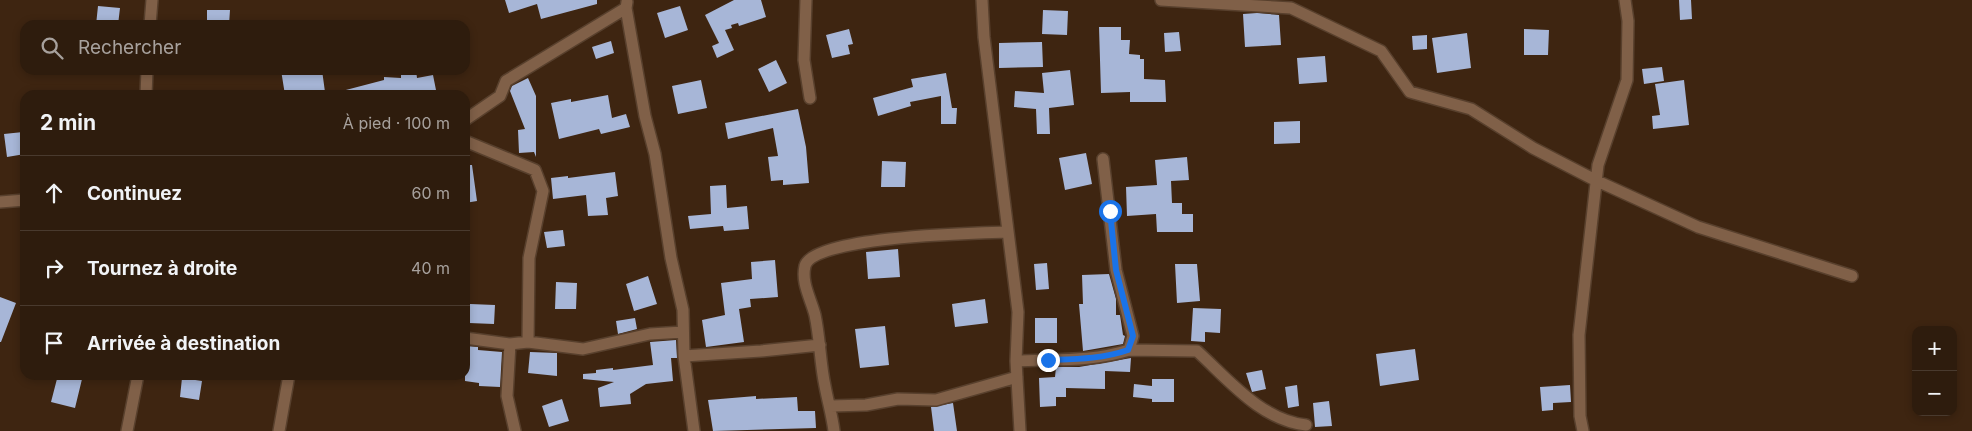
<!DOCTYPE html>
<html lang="fr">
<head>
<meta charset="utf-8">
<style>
  :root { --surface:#2e1c0d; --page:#362516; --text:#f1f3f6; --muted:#a7a19d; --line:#493a2e }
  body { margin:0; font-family:Inter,sans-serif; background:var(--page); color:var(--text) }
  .controls { position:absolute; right:15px; bottom:15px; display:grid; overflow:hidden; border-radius:10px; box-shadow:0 2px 8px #0003 }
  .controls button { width:45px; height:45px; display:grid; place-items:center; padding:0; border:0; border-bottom:1px solid var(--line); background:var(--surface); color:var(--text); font:25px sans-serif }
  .stop { position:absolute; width:15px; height:15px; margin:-11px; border:4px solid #1a73e8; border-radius:50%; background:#fff }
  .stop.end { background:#1a73e8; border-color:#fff; box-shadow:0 1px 5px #0008 }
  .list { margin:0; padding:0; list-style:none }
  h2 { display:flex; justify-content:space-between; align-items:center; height:65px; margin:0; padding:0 20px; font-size:21px }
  h2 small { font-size:16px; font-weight:400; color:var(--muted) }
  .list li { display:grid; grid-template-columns:32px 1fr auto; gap:15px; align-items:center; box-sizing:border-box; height:75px; padding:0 20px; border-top:1px solid var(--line) }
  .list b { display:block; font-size:19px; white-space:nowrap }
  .list em { font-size:16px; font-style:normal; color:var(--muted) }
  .icon { flex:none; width:28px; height:28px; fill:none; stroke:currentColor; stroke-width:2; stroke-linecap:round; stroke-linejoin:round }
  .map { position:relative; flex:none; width:1972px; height:431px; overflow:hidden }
  .search { position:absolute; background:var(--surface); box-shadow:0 2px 8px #0003; left:20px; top:20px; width:450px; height:55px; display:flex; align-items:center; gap:12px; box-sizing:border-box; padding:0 18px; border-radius:15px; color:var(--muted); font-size:19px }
  .panel { position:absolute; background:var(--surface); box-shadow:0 2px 8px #0003; left:20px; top:90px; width:450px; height:290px; border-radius:15px }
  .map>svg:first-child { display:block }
</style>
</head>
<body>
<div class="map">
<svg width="1972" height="431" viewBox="0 0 1972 431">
  <rect width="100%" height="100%" fill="#3e2511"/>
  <path fill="#a7b6d7" d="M505,0H597V4L541,19L537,4L509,13Z
    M734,0H761L766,17L739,26L738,23L731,25L732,28L725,30L734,50L717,58L712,46L719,43L705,15Z
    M1679,0H1691L1692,19L1680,20Z
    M98,6L120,8L118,25H96Z
    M680,6L688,30L665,38L657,13Z
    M207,10H230L229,25H207Z
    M1043,10L1068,11L1067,35L1042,34Z
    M1257,13L1279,15L1281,45L1245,47L1243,14Z
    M1099,27H1121V40H1130L1129,54L1140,55V59H1144V79L1165,80L1166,102H1130V92L1101,93Z
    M849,29L853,44L848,45L850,54L832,58L826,35Z
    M1524,29L1549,30L1548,55H1524Z
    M1179,32L1181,51L1165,52L1164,33Z
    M1467,33L1471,68L1437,73L1432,38Z
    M1427,35V49L1413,50L1412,36Z
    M611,41L614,53L596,59L592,47Z
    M1042,42L1043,67L999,68V43Z
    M1325,56L1327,82L1299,84L1297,58Z
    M776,60L787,83L769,92L758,69Z
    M1662,67L1664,81L1644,84L1642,69Z
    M281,70H322L325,92L285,95Z
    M401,70H416L417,78L433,75L437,95H342V91L384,80V77L401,78Z
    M1070,70L1074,105L1049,108L1050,134H1037L1036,109L1014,107L1015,91L1044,93L1042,73Z
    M946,73L952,108H957L956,124H941V96L910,102L911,106L878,116L873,98L913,87L911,79Z
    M528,78L536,96V157L534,152L519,153L518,130L525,129L510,91L512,86Z
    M701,80L707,108L678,114L672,86Z
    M1684,80L1689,125L1653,129L1652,116L1660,115L1655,84Z
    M608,95L612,118L626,114L630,127L601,134L599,129L559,139L551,103L571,99V102Z
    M798,109L806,147L809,183L783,185V180L771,181L768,157L778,156L773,128L728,139L725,123Z
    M1300,121V143L1274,144V122Z
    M23,132L25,154L7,157L4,134Z
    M1086,153L1092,184L1065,190L1059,158Z
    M1187,157L1189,180L1171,181L1172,203H1182V214H1193V232H1157L1156,214L1127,216L1126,187L1157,185L1155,160Z
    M882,161L906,162L905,187H881Z
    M465,165H472L477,201L465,203Z
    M615,172L618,196L606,198L608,215L588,216L586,195L553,199L551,178L568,176V178Z
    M726,185L727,208L747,206L749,229L724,231L723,226L690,229L688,216L711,214L710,186Z
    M563,230L565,246L547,248L544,232Z
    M898,249L900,277L868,279L866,252Z
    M775,260L778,297L750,299L751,307L739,309L744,342L706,347L702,320L725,315L721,283L752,279L751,262Z
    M1047,263L1049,289L1036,290L1034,264Z
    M1175,264H1197L1200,301L1177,303Z
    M1109,274L1116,299V315H1120L1123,335L1125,336L1123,344L1083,351L1079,304H1083L1082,275Z
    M648,276L657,304L634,311L626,284Z
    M556,282L577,283L576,309H555Z
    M0,297L16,303L1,342H0Z
    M985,299L988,323L955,327L952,304Z
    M470,304L495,305L494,324L469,323Z
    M1193,308L1221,309L1220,333L1205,332V342L1191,341Z
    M635,318L637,329L618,334L616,321Z
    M1035,318H1057V343H1035Z
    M885,326L889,365L860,368L855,329Z
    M676,340L677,358H671L673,381L646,384L630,394L631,404L600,407L598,388L614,382L583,379V374L596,373V370L613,368V370L653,365L650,342Z
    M465,346L478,347V350L502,352L500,387L479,386V383L465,381Z
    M1415,349L1419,380L1380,386L1376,354Z
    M530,352L557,353V376L528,373Z
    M1131,358L1130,372L1105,371V389L1066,388V397H1056V406L1040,407L1039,378L1055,377L1056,367H1079Z
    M1262,370L1266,389L1252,392L1246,373Z
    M58,375H83L75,408L51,402Z
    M182,378L202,381L199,400L180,397Z
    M1152,379H1174V402H1152V399L1133,397L1134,384L1152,386Z
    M1297,385L1299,406L1288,408L1285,387Z
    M1570,385L1571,402L1553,403V410L1542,411L1540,387Z
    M756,396V399L797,397L798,411H815L816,428L713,431L708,400Z
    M562,399L569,421L549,427L542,406Z
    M1329,401L1332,426L1315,427L1313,403Z
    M953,403L957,431H934L931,407Z"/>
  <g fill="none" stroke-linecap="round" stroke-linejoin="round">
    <g stroke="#58402d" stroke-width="14">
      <path id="street" d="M806,0L804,60L810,98
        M982,0L984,37L1018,312L1016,361L1020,431
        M1161,0L1291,8L1381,51L1410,92L1471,109L1533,148L1595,180L1698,227L1852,276
        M626,8L645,116L655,154L671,258L683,310L684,356L694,431
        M150,25L152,0
        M146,95L147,70
        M465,120L500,96L506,81L626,8L627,2
        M465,141L535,170L543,191L529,258L528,342
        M0,202L25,200
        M465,338L510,344L528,342L583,349L650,334L683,332
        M510,344L507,396L515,431
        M1129,350L1197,351C1229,380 1261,420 1306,425
        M684,356L761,351L820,345
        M1016,361C1054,359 1092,362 1129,350L1133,336L1116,270L1103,159
        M831,406L866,405L898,399L936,400L1017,377
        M127,431L138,375
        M279,431L289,375
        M834,431C832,415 828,402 825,386C820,363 820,338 815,315C811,299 801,283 805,266C813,236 977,233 1007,232
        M1583,431L1580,416L1579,335L1598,165L1627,80L1628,21L1625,0"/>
    </g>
    <use href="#street" stroke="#806048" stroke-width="11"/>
  </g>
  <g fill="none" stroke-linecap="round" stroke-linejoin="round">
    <path stroke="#1a73e8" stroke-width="6" d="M1048,360C1076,359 1102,359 1128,350L1133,336L1116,270L1110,211"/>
  </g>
</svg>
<div class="controls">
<button>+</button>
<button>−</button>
</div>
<div class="stop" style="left:1110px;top:211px"></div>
<div class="stop end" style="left:1048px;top:360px"></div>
<div class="search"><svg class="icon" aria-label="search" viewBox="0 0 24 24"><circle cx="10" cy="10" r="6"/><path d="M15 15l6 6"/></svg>Rechercher</div>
<section class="panel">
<h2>2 min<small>À pied · 100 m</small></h2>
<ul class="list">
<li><svg class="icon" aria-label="ahead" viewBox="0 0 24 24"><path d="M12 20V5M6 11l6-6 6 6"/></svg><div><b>Continuez</b></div><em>60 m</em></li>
<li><svg class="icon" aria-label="right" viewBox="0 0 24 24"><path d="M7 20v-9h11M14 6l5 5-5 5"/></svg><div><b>Tournez à droite</b></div><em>40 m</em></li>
<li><svg class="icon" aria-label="arrive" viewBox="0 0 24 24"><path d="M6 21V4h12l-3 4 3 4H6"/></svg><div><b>Arrivée à destination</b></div></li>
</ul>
</section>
</div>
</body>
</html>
